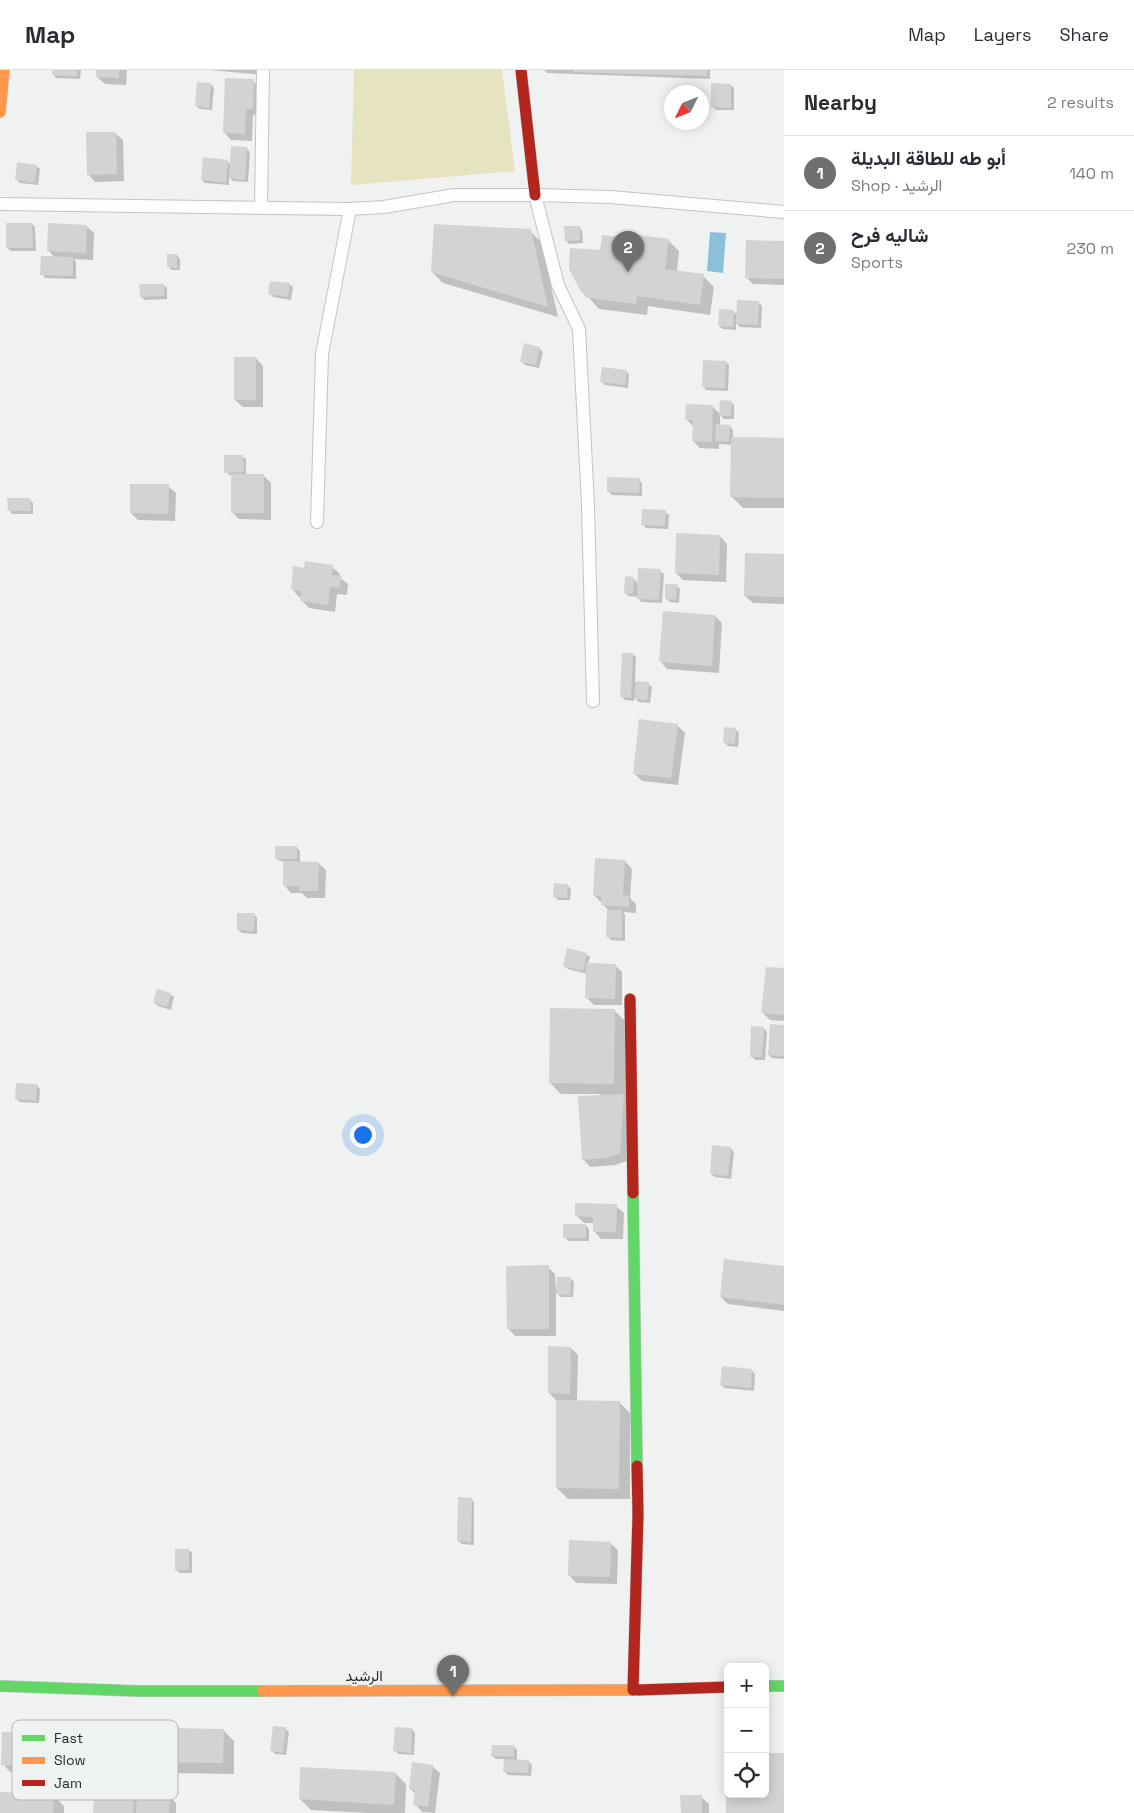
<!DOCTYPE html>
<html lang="en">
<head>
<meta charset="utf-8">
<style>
  :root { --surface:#fff; --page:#f2f2f3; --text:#2b2b33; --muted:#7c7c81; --line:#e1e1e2; --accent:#6e706f }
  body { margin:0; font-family:"Space Grotesk",Vazirmatn,sans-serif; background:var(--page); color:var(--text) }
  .controls { position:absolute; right:15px; bottom:15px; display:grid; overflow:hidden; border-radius:8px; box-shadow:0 2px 12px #0003 }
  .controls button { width:45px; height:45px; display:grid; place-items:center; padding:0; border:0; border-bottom:1px solid var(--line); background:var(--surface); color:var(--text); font:25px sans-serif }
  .compass { position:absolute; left:664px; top:15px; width:45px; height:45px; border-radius:50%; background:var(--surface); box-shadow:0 2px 12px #0003; rotate:227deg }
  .you { position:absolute; left:362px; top:1064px; width:18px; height:18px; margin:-12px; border:4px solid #fff; border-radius:50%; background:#1a73e8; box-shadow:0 0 0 8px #1a73e833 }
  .badge { display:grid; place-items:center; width:32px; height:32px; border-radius:50%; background:var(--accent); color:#fff; font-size:16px; font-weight:700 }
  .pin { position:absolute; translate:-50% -41px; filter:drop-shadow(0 1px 2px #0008) }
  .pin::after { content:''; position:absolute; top:26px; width:18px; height:15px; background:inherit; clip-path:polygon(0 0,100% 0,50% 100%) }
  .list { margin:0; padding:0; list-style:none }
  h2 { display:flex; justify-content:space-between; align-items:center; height:65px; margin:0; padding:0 20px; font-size:21px }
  h2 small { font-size:16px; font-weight:400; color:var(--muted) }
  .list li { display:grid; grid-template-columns:32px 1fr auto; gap:15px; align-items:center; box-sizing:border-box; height:75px; padding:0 20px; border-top:1px solid var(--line) }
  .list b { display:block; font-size:19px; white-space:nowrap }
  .list p { margin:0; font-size:16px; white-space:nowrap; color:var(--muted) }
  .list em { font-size:16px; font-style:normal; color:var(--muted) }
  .icon { flex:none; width:28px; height:28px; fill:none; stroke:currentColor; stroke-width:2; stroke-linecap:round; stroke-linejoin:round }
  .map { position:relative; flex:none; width:784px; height:1743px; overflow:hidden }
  header { display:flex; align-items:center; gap:30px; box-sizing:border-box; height:70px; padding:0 25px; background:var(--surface); border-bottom:1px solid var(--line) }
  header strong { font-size:24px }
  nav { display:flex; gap:28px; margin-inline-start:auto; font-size:18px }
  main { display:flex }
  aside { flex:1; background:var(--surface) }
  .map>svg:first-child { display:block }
</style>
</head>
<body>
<header>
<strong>Map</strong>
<nav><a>Map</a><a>Layers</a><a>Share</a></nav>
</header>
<main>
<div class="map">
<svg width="784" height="1743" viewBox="0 0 784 1743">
  <rect width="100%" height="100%" fill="#eff2f1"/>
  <path fill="#e6e3c0" d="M354,0H502L515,101L351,115Z"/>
  <path fill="#8cbfda" d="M710,162L726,163L723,203L707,201Z"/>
  <path fill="#0003" d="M53,0H81L80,9L56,8L53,4Z
    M90,0H127L126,15L105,14L97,7L98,0Z
    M210,0H266L265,5Z
    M544,0H710V9L547,3Z
    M253,11L261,18L260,46L253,45L252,71L231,70L224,62Z
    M211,14L214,18L212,40L200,39L196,36Z
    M731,15L734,18V40H716L712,36Z
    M115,63L123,70L124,111L95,112L88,104Z
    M232,78L247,79L250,82L248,112L233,111L229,107V115L205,113L202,110L227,91L231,95Z
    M36,96L40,99L38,115L20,113L17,110Z
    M32,154L35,157L36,181H11L7,178Z
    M86,156L94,163L93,190L74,189L76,192V209L45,208L42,204L55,188L49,181Z
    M579,157L582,160L583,173L569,174L566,170Z
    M530,161L541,172L558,247L443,213L432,202Z
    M668,170L679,181L677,202L703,206L714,217L710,245L648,236L647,245L599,239L588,227L601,181Z
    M784,172V215L753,214L746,207Z
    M177,185L180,189V200H171L168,196Z
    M289,214L293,217L291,230L273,227L270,224Z
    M163,215L167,218V229L145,230L141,227Z
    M759,233L762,236L761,258L740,257L736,253V260L723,259L719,256L733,241L737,245Z
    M539,278L543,282L539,298L525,295L521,291Z
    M256,288L263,296V337H243L235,330Z
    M726,292L729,295L728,321L706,320L703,316Z
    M626,301L629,304L628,318L605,315L601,311Z
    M731,332L734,335V349H724L720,345V356H730L733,360V368L784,369V438H743L732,427V375L719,374V379L700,378L693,371L694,357L686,349L713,337L721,345Z
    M242,386L246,389V405L264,406L271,413V450L239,449L232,442V405H229L226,402Z
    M639,410L642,413V426L612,425L608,421Z
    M168,416L176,423L175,451L138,450L131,443Z
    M29,429L33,433V444H12L9,440Z
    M665,442L669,445L668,459L646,458L642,454Z
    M720,466L727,474L726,512L683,510L676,503Z
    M784,486V534L753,533L745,526Z
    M332,497L340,504L339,507L348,514L347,525L337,524L335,542L309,538L301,530L302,527H299L292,519L305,499Z
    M660,501L664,504L662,533L641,532L638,527L629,526L625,523L633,508L638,513Z
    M677,516L680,519L679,533L670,532L666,529Z
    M715,546L722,553L719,603L667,599L660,591Z
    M632,584L636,587L635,612L648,614L652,617L650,633L639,632L634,627V631L625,630L622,627Z
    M677,655L685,663L678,715L642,711L634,703Z
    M735,659L739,663L738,677L728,676L725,673Z
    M297,778L300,781V792L318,793L326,800L325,828H307L302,823H291L284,815V791H280L276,788Z
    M625,791L632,799L630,828L636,834V843L623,842L625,845V871L611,870L608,867V840L594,825Z
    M567,815L571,819L570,830H558L554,826Z
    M254,844L257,848V864L242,863L238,860Z
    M586,884L590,887L588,894L615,895L622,902V935H594L586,927L587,904L568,899L564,896Z
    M784,900V951L770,950L763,943Z
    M170,924L174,927L171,940L158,936L155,933Z
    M614,940L625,951L627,1091L615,1095L590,1097L583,1089L601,1024H561L550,1013Z
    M784,956V989L772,988L769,985Z
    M764,958L767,962L765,990H755L751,986Z
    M37,1015L40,1019L39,1033L20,1032L16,1029Z
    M730,1078L734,1082L731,1109L715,1107L711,1104Z
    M616,1136L624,1143L623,1169H601L594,1161V1153H584L577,1146Z
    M586,1155L589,1159V1171H568L565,1167Z
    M548,1197L555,1204L556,1220H558L570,1208L574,1212L573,1227H561L556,1222V1266H515L508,1258Z
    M784,1197V1241L728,1234L721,1227Z
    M571,1278L578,1285L577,1332H619L630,1343V1429H568L557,1418V1331L549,1323Z
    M752,1301L755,1304L754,1321L725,1318L721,1315Z
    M471,1429L474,1432V1475L462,1474L458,1471Z
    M610,1473L618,1480L617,1514L576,1513L569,1505Z
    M189,1480L192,1483V1503H180L176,1500Z
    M285,1658L289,1662L286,1685L275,1684L272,1681Z
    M412,1659L415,1663L414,1685L398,1684L395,1680Z
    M223,1660L234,1671V1704L57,1701L46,1690L169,1671Z
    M35,1664L43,1671L41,1703L10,1702L3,1694Z
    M514,1676L517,1680V1691H528L532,1695L531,1706L508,1705L504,1701L505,1689H496L492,1686Z
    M432,1696L440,1703L435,1743L422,1742L415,1734L416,1724L410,1719Z
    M395,1703L406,1714L405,1743H367L311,1740L300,1729Z
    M0,1723L53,1725L64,1736V1743H0Z
    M133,1725L138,1730L169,1725L176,1733V1743H95Z
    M701,1727L709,1734V1743H682Z"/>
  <path fill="#d2d4d4" d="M52,0H77V6L52,5Z
    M96,0H119V8L96,7Z
    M574,0H707V6L574,2Z
    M225,8L254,9L253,39H246L245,64L223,63Z
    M197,12L211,13L209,38L195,36Z
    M711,13L731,14V38L711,37Z
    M86,62H116L117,104L87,105Z
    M231,76L247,77L245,110L229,108Z
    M203,87L228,90L226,113L201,110Z
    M17,92L37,95L35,113L15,110Z
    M6,153H32L33,178H6Z
    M48,153L87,155L86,183L47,181Z
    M434,154L531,159L548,237L431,202Z
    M564,156H580V170L565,171Z
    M633,164L669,169L665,199L704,204L700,235L637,226L636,234L587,228L580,220L569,199L570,178L600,180L602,165L632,168Z
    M746,170L784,171V209L745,208Z
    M167,184H177V198L167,197Z
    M41,186L73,187V206L40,205Z
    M270,211L290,213L288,227L268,224Z
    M139,214H164V226L140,227Z
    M737,230L759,231L758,255L736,254Z
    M719,239L734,240L733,257L718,256Z
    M524,273L540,277L536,295L520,292Z
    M234,287H256V330H234Z
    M703,290L726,291L725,318L702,317Z
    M602,297L627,300L625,315L600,312Z
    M720,330L732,331L731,346H719Z
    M686,334L713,335L712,372L692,371L693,350H685Z
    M716,354L730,355L729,372L715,371Z
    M731,367L784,368V428L730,427Z
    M224,385H243L244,402L224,403Z
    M231,404H264V443H231Z
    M607,407L640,408L639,423L607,422Z
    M130,414H169L168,444L130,443Z
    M7,428H30L31,441H8Z
    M642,439L666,440L665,456L641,455Z
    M676,463L720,465L719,505L675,503Z
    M745,483L784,484V527L744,526Z
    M305,491L333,495L332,505L341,506L340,518L330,517L328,535L300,531L301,521L291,520L293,496L304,498Z
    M638,498L661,499L659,530L637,529Z
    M625,506L634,507L633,524L624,523Z
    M665,514H677L676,530L665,529Z
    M663,541L715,545L712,596L659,592Z
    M622,583H633L631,628L620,627Z
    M636,611L649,612L647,630L634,629Z
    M639,649L678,654L671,708L633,704Z
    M724,657L736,658L735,674L723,673Z
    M275,776H297V789H275Z
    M595,788L625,790L623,825L629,826V837L601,835V826L593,825Z
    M283,791L319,792L318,821H299V816H283Z
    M554,813L568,814L567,828L553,827Z
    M607,840H622V868L606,867Z
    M237,843H255L254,861L237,860Z
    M567,878L587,883L583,901L563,896Z
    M586,893L616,894L615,929L585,928Z
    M766,897L784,898V945L761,943Z
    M157,919L171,923L167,937L153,933Z
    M550,938L615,939L614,1014L549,1013Z
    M770,954L784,955V986L768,985Z
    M751,956L764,957L762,987H750Z
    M16,1013L37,1014L36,1031L15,1029Z
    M624,1024L620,1083L607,1088L582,1090L578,1026Z
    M712,1075L731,1077L728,1106L710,1104Z
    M575,1133L617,1134L616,1162H593V1147L575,1146Z
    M563,1154H586V1168H563Z
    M724,1189L784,1196V1235L720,1227Z
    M549,1195V1259H507L506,1196Z
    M557,1207H571L570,1225L556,1224Z
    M548,1276L571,1277L570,1324L548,1323Z
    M722,1296L752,1299L751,1318L720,1315Z
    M556,1330L620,1331L619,1419L556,1418Z
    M458,1427L472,1428L471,1472L457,1471Z
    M569,1470L611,1472L610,1507L568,1506Z
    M175,1479H189V1500H175Z
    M273,1656L286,1657L283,1683L270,1681Z
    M395,1657L412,1658L411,1683L393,1681Z
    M168,1658L224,1659L223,1693L44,1691L45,1667L168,1669Z
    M2,1662L36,1663L35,1697L1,1695Z
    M492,1675H514V1687L491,1686Z
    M765,1683H784V1743H726V1724H765Z
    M504,1689L529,1690L528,1703L503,1702Z
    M412,1692L433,1695L428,1737L413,1735L415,1720L409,1719Z
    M300,1697L396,1702L394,1735L299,1729Z
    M0,1722L54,1724L53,1743H0Z
    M94,1722L134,1724L133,1743H93Z
    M137,1723L170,1724L169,1743H136Z
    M680,1725H702V1743H681Z"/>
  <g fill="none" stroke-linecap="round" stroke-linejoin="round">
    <g stroke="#c2c4c3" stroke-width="14">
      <path id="lane" d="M535,125L558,215L579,259L588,435L593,631
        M0,134L350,139L384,137L454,125H535L610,127L784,142
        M261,138L263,0
        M317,452L322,284L350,139"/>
    </g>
    <g stroke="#c2c4c3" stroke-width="12">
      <path id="fast" d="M633,1123L637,1396
        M0,1616L138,1621H263
        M765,1616H784"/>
    </g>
    <g stroke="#c2c4c3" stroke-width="12">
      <path id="slow" d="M0,42L4,0
        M263,1621L638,1620"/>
    </g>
    <g stroke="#c2c4c3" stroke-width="12">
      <path id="jam" d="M521,0L535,125
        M630,929L633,1123
        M633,1620L638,1444L637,1396
        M638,1620L728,1617"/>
    </g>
    <use href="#lane" stroke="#fdfdfd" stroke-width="12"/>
    <use href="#fast" stroke="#63d668" stroke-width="11"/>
    <use href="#slow" stroke="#ff974d" stroke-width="11"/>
    <use href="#jam" stroke="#b3261e" stroke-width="11"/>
  </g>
  <g text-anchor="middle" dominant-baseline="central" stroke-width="4" stroke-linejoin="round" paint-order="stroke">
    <g font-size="15" fill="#282a29" stroke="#eef3f1">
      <text x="364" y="1605">الرشيد</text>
    </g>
  </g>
  <rect x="12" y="1650" width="166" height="80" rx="8" fill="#eef3f1" stroke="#b3b7b5" stroke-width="1"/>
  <rect x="22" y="1665" width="23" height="6" fill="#63d668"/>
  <rect x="22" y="1687" width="23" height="7" fill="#ff974d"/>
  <rect x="22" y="1710" width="23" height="6" fill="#b3261e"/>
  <g font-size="14" fill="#282a29">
    <text x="54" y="1673">Fast</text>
    <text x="54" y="1695">Slow</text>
    <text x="54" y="1718">Jam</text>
  </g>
</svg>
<div class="controls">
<button>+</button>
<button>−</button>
<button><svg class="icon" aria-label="locate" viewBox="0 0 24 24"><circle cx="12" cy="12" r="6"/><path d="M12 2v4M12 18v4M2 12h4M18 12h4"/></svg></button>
</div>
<svg class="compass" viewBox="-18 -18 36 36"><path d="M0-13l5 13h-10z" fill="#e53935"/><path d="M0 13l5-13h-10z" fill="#7c7c81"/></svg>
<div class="you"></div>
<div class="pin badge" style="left:453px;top:1626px">1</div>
<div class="pin badge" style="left:628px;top:202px">2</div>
</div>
<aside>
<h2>Nearby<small>2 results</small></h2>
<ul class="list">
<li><span class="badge">1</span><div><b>أبو طه للطاقة البديلة</b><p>Shop · الرشيد</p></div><em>140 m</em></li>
<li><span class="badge">2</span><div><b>شاليه فرح</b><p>Sports</p></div><em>230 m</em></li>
</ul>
</aside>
</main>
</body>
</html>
